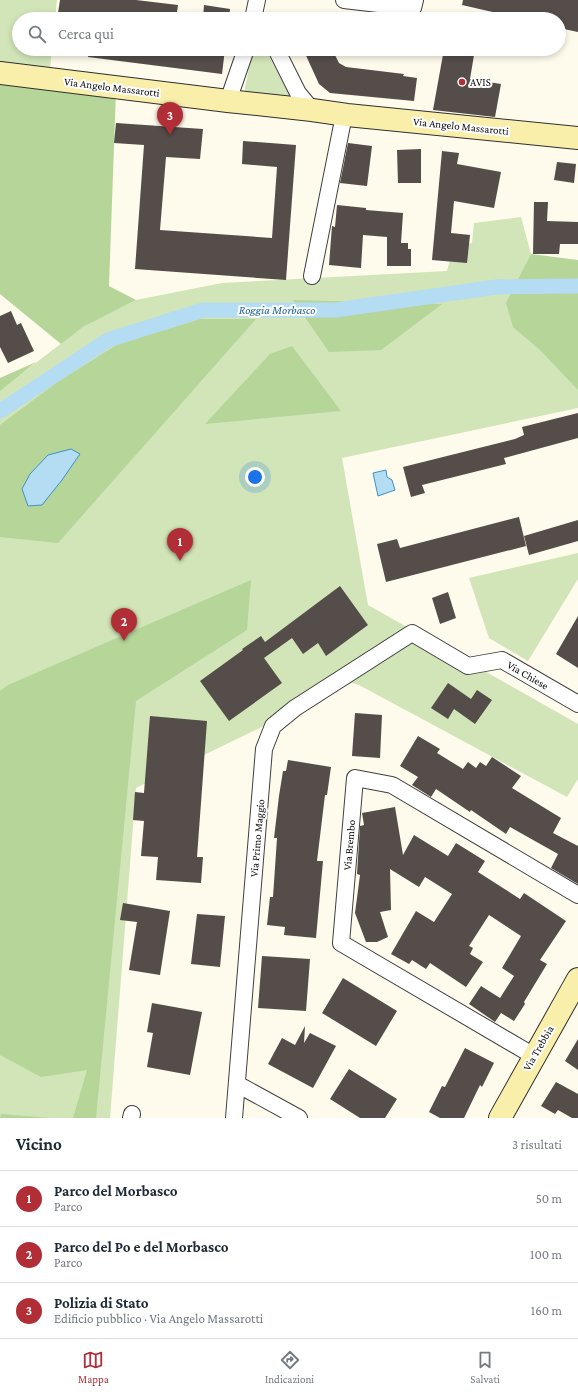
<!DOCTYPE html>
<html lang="it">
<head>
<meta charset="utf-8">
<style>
  :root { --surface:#fff; --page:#f6f6f7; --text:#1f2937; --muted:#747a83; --line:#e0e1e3; --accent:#b22e37 }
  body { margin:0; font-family:"Crimson Pro",serif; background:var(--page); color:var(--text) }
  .you { position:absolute; left:255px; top:477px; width:14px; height:14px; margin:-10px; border:3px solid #fff; border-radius:50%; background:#1a73e8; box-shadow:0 0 0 6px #1a73e833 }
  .badge { display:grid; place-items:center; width:26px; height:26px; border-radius:50%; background:var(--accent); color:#fff; font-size:13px; font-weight:700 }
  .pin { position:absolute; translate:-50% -33px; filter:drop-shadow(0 1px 2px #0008) }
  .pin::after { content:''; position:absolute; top:21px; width:14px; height:12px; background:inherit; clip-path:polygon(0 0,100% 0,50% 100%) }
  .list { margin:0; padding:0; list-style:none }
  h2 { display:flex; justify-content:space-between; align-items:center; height:52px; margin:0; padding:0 16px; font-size:17px }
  h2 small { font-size:13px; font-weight:400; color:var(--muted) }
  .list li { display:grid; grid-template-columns:26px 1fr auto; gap:12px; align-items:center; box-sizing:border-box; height:56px; padding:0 16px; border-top:1px solid var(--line) }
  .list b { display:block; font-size:15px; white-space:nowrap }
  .list p { margin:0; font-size:13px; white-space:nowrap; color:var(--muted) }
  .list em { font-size:13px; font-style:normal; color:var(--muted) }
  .icon { flex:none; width:22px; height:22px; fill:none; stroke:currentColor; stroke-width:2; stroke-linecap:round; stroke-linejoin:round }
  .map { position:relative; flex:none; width:578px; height:1118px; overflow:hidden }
  .search { position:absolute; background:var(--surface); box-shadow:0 2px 6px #0003; left:12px; right:12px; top:12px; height:44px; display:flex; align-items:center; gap:10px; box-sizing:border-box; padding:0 14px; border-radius:22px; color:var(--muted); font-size:15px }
  .sheet { height:220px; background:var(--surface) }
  nav { display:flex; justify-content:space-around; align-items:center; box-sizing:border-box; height:56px; border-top:1px solid var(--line); background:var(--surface); font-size:11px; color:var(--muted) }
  nav a { display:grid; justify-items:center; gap:2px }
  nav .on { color:var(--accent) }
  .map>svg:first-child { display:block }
</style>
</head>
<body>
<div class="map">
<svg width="578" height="1118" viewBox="0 0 578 1118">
  <rect width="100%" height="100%" fill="#fefaec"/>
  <path fill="#d1e5b8" d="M0,0H57L55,19H19V49H52L50,68L0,62Z
    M253,49H265L290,96V100L245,94V88Z
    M521,217L531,254L522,274L578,264V408L342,458L368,605L578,724V779L567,797L359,685L352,683L136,788L110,1118H0V386L25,371L83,327L136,300L222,283L447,271L454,245L472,243L474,223Z
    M578,553V579L528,661L489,638L469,578Z"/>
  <path fill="#b5d599" d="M0,77L116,91L109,286L136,300L83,327L61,344L0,294Z
    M531,254L578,260V390L540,350L513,327L506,303Z
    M293,300L442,304L381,350L329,352Z
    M200,319H256L58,543L0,537V425L56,383L118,344Z
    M292,346L341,411L205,424L270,354Z
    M36,362L0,391V378Z
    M251,580L247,630L136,701L96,1118H73L87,1070L41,1077L0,1055V691L8,685Z
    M1,1114L50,1118H0Z"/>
  <path fill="#b4dcf2" stroke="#4092c4" d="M71,449L80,454L62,480L42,505L28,506L22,489L30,474L48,455Z
    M386,470L387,477L392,480L395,490L378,496L373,473Z"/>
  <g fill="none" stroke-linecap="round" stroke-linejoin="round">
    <path stroke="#b4dcf2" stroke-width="15" d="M0,411L108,340L203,310H336L496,287L578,286"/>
  </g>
  <path fill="#544d49" d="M60,0H136L178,5L176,19H84V16L58,13Z
    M463,0H578V32L559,28V19H523L462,5Z
    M204,5L230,9L229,19H203Z
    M89,49H225L222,74L88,57Z
    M303,49H332L339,63L346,67L404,74L403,76L417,78L414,101L330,93L319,84Z
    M444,49H475L470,79L501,84L495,117L433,110Z
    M116,123L203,129L200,159L166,157L160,230L272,238L277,167L242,164L243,141L296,145L286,280L135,269L144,145L114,143Z
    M348,143L372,146L367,186L340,183Z
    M421,149V183H398L397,150Z
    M442,151L459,153L457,164L501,172L494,208L454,201L451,233L470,235L467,263L432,260Z
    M557,162L576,164L574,183L554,180Z
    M534,202H548L547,221L578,222V244H560L559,254H533Z
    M337,205L366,208V210L403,213L401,243H408V249H411V266H387V237L363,235L361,268L329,265L332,226L335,227Z
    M11,311L17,325L21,323L34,351L8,363L0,347V316Z
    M578,413V438L504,458L506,464L422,485L425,493L411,497L403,467L515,439L524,435L522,427Z
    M519,517L526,546L386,582L377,544L397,539L400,548Z
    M578,520V541L529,555L524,536Z
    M340,586L368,625L326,656L318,643L303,654L292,638L264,658L282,683L229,721L200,681L243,650L242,649L261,636L265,642Z
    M448,592L456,618L440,624L432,598Z
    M578,616V668L556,654Z
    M448,683L471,699L477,690L492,700L475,724L454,709L448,719L431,708Z
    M355,713L382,715L380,758L352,756Z
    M150,716L207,721L197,857H203L201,883L156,880L158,857L141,856L144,821L133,820L135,792L144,793Z
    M418,736L440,749L437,753L463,769L468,762L476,768L480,762L486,766L492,757L521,776L512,788L561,818L553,833L578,846V884L551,868L558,854L510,827L506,834L471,810L470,812L436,789L431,797L412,785L418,777L400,766Z
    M288,760L331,767L327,795H325L317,861H323L316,938L284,935L285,927L267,925L270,897H273L277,838H274L279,796L283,771H286Z
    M395,807L403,855L414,835L448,856L456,843L485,861L478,872L520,899L524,893L566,921L540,960L547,964L524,1002L525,1004L514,1021L501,1013L495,1022L469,1004L481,986L500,998L514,976L502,968L521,936L489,915L469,946L473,948L470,954L483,962L466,987L430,963L426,969L412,960L409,964L391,954L416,911L434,922L452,894L425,877L419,887L390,869L391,910L380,912L388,937L377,942H366L355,913L360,875L357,874L360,826L364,825L362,813Z
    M123,903L170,911L160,975L129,970L137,922L120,920Z
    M197,914L225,916L220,967L191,964Z
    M262,956L310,959L306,1011L258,1008Z
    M343,978L397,1011L376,1046L322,1013Z
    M152,1003L202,1012L190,1075L147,1067L153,1033L147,1032Z
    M305,1026L304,1043L310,1033L336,1046L313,1088L268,1064L282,1038L295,1045Z
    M578,1039V1070L565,1061Z
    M465,1048L494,1063L482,1087L480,1085L464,1118H440L429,1112L442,1086L445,1087Z
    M349,1069L397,1099L385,1118H360L330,1099Z
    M556,1082L578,1094V1118H572L558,1110L555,1114L541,1106Z"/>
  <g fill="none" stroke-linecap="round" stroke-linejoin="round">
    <g stroke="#3f3f3f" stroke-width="18">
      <path id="street" d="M344,0L413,8L415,0
        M253,19L257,0
        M276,49L298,93L312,110
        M228,101L246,49
        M312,276L344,115
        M534,1056L341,943L355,778L392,785L578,895
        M237,1084L299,1118
        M131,1118L132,1114
        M234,1118L264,749L273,726L295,708L412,633L468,666L502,660L578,704"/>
    </g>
    <g stroke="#2e2e2e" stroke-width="24">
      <path id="secondary" d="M0,73L228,101L312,110L347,115L578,138
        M500,1118L578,979"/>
    </g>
    <use href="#street" stroke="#fff" stroke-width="16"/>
    <use href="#secondary" stroke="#f9efab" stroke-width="22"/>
  </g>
  <circle fill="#b22e37" stroke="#fff" stroke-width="1.5" cx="462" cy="82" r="4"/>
  <g text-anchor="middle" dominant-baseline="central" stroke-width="4" stroke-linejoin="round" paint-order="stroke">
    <g font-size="11" fill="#0c0c0c" stroke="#fff" text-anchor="start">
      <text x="470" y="82">AVIS</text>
    </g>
    <g font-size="11" fill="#0c0c0c" stroke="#fff">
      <text transform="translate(112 87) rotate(7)">Via Angelo Massarotti</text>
      <text transform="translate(461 126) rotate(6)">Via Angelo Massarotti</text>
      <text transform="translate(528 675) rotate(30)">Via Chiese</text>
      <text transform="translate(257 838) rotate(-85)">Via Primo Maggio</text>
      <text transform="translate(349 845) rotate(-85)">Via Brembo</text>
      <text transform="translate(538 1048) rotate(-60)">Via Trebbia</text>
    </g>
    <g font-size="12" font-style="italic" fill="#1e6495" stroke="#fff">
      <text x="277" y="310">Roggia Morbasco</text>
    </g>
  </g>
</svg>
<div class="you"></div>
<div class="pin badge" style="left:180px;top:561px">1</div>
<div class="pin badge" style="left:124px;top:641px">2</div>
<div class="pin badge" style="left:170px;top:135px">3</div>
<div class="search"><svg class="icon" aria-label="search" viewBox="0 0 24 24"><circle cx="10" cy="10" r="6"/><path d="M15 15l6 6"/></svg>Cerca qui</div>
</div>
<section class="sheet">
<h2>Vicino<small>3 risultati</small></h2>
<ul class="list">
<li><span class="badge">1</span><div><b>Parco del Morbasco</b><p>Parco</p></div><em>50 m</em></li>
<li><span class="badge">2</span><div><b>Parco del Po e del Morbasco</b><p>Parco</p></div><em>100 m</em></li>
<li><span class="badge">3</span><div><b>Polizia di Stato</b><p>Edificio pubblico · Via Angelo Massarotti</p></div><em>160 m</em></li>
</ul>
</section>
<nav>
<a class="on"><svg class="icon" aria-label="map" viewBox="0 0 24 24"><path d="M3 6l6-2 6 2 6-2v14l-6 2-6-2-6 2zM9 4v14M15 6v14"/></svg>Mappa</a>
<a><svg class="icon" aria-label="directions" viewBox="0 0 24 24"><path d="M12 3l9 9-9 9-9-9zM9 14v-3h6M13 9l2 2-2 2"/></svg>Indicazioni</a>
<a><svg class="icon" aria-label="saved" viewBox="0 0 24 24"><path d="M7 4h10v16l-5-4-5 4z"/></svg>Salvati</a>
</nav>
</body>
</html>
